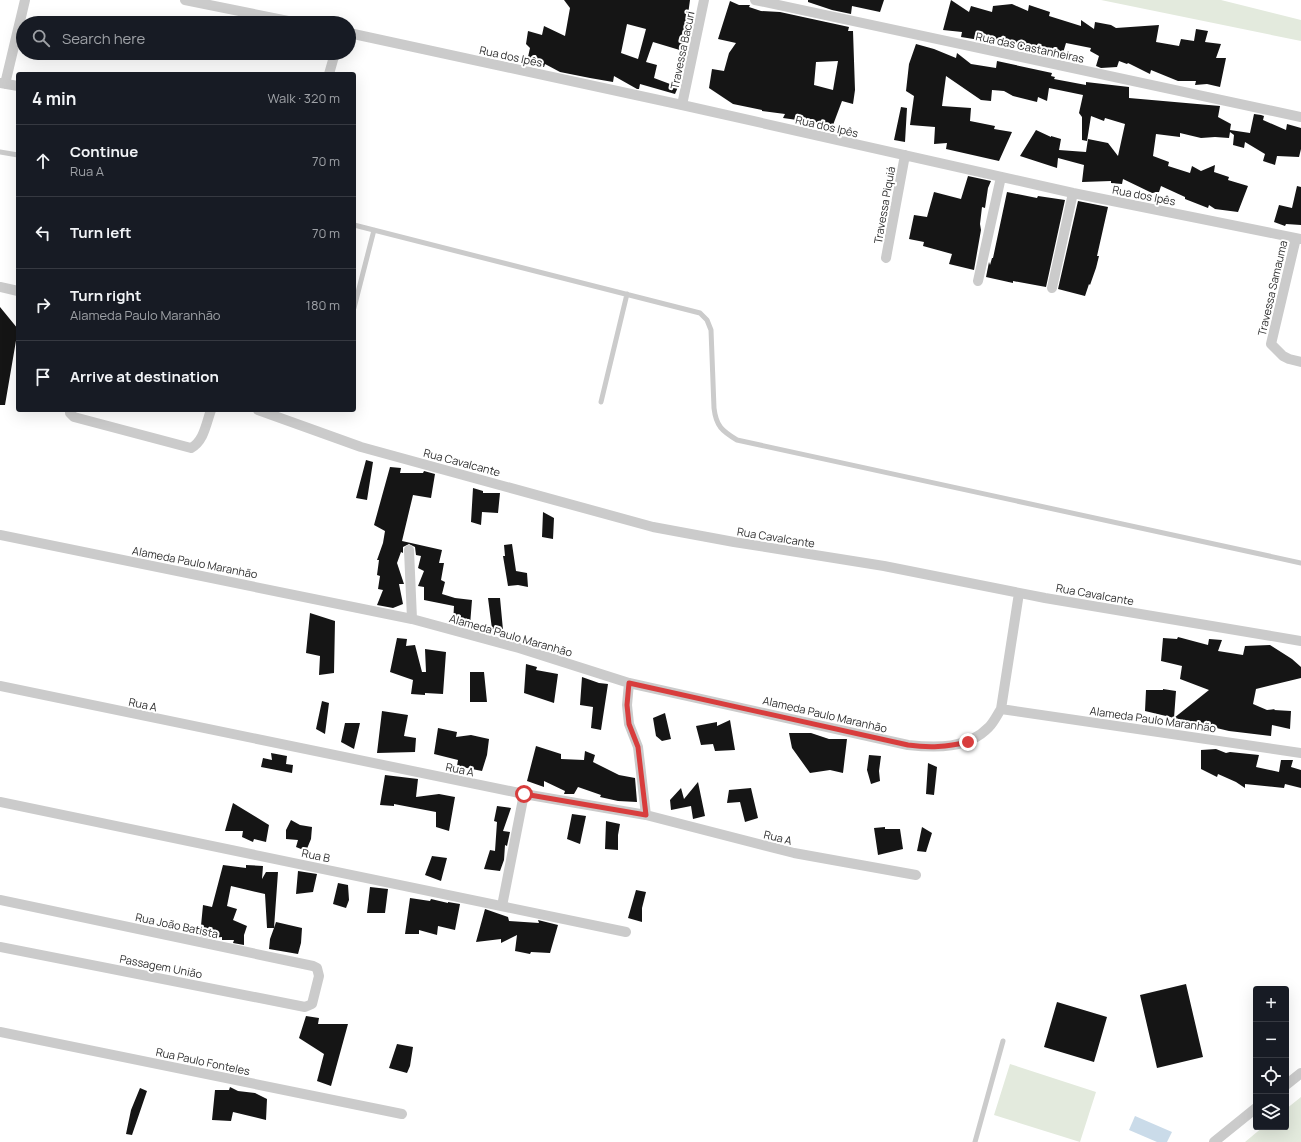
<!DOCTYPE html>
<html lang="en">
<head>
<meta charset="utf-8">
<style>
  :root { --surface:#171b24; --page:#20242c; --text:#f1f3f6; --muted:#9ea1a6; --line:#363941 }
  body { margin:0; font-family:Manrope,sans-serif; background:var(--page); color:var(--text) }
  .controls { position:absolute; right:12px; bottom:12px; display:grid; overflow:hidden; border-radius:4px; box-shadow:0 4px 16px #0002 }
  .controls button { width:36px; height:36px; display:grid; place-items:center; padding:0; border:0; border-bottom:1px solid var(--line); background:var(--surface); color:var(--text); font:20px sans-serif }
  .stop { position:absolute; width:12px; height:12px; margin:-9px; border:3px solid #d83d3d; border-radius:50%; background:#fff }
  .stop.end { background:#d83d3d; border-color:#fff; box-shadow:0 1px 4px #0008 }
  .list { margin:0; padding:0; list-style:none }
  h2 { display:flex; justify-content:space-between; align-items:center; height:52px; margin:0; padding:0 16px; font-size:17px }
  h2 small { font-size:13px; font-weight:400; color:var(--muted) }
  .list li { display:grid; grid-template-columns:26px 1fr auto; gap:12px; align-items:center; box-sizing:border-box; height:72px; padding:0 16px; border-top:1px solid var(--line) }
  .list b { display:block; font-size:15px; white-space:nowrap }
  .list p { margin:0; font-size:13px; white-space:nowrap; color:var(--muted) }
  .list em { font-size:13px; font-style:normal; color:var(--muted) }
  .icon { flex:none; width:22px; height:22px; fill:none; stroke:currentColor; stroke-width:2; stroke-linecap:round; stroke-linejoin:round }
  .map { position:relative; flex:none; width:1301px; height:1142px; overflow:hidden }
  .search { position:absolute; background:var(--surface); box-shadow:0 4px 16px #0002; left:16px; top:16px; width:340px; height:44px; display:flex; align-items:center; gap:10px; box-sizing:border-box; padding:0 14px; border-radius:22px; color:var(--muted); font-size:15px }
  .panel { position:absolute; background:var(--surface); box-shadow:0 4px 16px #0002; left:16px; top:72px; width:340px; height:340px; border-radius:4px }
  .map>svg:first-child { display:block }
</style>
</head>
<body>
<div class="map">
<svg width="1301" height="1142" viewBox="0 0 1301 1142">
  <rect width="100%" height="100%" fill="#fff"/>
  <path fill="#e3eadd" d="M1101,0H1221L1301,20V41Z
    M1010,1064L1096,1092L1080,1142L994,1115Z
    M1301,1097V1142H1245L1263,1127H1286V1109Z"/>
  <path fill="#cadbe9" d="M1135,1116L1172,1132L1167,1142H1157L1129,1130Z"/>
  <path fill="#151515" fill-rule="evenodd" d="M564,0H690L683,51L653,42L646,62L657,65L654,78L678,87L675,94L640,84L639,89H637L614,76L613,82L590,78L560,72L545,64L544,67L532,62L528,57L530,48L526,44L528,31L542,35L544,26L565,36L570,8ZM627,24L646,29L638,59L621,53Z
    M808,0H884L880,12L852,6L851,14L832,10L808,2Z
    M951,0L969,12L971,6L992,12L993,6L1012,4L1028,11L1029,5L1050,12L1049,16L1081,26V20L1094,29L1095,22L1111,25L1116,28L1159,25L1156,42L1179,46L1181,39L1194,41L1196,29L1208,31L1205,42L1221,44L1216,58H1226L1220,87L1207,84L1195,85L1196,81H1178L1151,70L1150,74L1128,63L1127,64L1119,61L1117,67L1101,68L1096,66L1099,56L1090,51L1091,48L1066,43L1063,53L1051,50L1050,57L1034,53L987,36L986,41L961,37L962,32L943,30Z
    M730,1L739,5H750L749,7L761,11L780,12L849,27L848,31H853L855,90L853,104L842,101L833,125L783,118L785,114L762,111V110L733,104L709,88L712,69L724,71L729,53L736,43L718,39ZM838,61L833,90L814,85L816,62Z
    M916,44L934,49L956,58L957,53L971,64L996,68L997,61L1052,73L1051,76L1055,77L1054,79L1086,85V82L1129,87V98L1220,106L1218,117L1231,124L1230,130L1250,133L1254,114L1261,115L1264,116L1263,120L1286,130L1287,124L1301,128V149L1299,157L1277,156L1275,165L1263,161L1265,154L1245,142L1244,148L1233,145L1234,135L1230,132L1229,138L1215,137L1201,138L1180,133V137L1156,134L1153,156L1169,162L1168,166L1190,173L1192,166L1201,171L1215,165L1214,172L1229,177L1228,180L1248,186L1238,212L1215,209L1209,205L1208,208L1185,199V197L1161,186L1159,192L1152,193L1123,179L1122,184L1111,183V181L1082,182L1084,165L1058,158L1057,168L1020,156L1036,130L1051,137V136L1061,139L1059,150L1086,152L1088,139L1108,143L1118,156L1125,124L1105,118L1104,121L1091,116L1087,141L1082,140V117L1079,113L1083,95L1049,88L1047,101L1038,97L1037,102L1013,96L1004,91L992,90L991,101L981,100L946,76L942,106L971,108L970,121L995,126L994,129L1012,132L999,161L946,149L947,143L934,144L935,127L910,125L914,96L906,91L909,64Z
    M901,107L907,108L905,142L894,140Z
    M968,176L991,181L988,188L985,208L982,207L980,224L981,230L974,270L949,264L952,254L923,246L924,242L909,239L914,215L927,217L934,192L961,199Z
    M1297,186L1301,187V225L1286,224L1285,226L1274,222L1279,205L1292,208Z
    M1007,192L1037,198L1038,196L1065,200L1046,287L1013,281V283L986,277L989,262L990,265L992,258H993Z
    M1078,201L1108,207L1097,256H1099L1096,268L1090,285L1089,284L1085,296L1058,289Z
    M0,307L18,329L5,405H0Z
    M366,460L373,462L367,500L356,498Z
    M390,467L401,468L400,473H423L424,471L435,474L431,498L413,495L402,541L442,550L439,563H444L441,580L445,582L442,594L455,598L472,600L470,625L453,623L454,606L424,600V587L418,586L424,571L418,568L421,556L416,555L415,547L409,544L403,547V553L401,552L397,563L404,584H399L403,604L393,608L377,605L383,590L378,589L380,576L377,575L379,560H377L383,543L385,531L374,525Z
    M473,488L483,491V493H500L498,513L482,512L481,525L471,522Z
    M543,512L554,518L553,539L542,537Z
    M512,544L516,571L527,573L528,587L518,585L508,586L503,556H505L504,545Z
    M488,598H500L503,630L492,629Z
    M310,613L335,621L334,673L319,675L320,656L306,653Z
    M1178,637L1208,645L1209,639L1222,640L1218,651L1243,655L1245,646L1270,645L1292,659L1301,667V678L1256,689L1253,704L1267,710L1275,709L1274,710L1291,711L1290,729L1272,725L1271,736L1229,731L1145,711L1146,690H1163V689L1176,691L1174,718L1209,690L1180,679L1182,666L1161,661L1163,638L1177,639Z
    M397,638L407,639L406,646L415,645L422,672H426L425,649L446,652L443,694L425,693V695L411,694L413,680L390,672Z
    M526,664L537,667L536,670L558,674L554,703L524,693Z
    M470,672H484L487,702H470Z
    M582,677L599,683L608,684L601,730L591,728L593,707L580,705Z
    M322,701L329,703L325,734L316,729Z
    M382,711L408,715L404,736L416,738L415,752L377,753Z
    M665,713L671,739L662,741L656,736L653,718Z
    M730,720L735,750L715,751L713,744L701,745L696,726L717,722V726Z
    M345,723H360L354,749L341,742Z
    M438,728L457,732L456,737L471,735L489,739L487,755L482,771L457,766L458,760L434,754Z
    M789,733H811L829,739H847L843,773L830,770L810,773L792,748Z
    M536,746L561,754V759L584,760L585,751L595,755L593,762L619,775L635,778L637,802L618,801L600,797L601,795L578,787L574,794H564L565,791L544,781V787L527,781Z
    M1216,749L1226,753L1230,752L1259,755L1256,767L1279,772L1281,760H1293L1291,767L1301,770V788L1285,784L1284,788L1245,784V788L1236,782L1218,774L1217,777L1201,769V750Z
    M271,753L287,756L286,764L293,765L292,773L261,767L263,758L272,760Z
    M869,755L881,756L879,771L880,781L871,784L867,770Z
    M928,763L937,767L934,795L926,794Z
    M385,775L418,779L416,797L439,794L455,797L449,831L436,827V812L394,804V806L380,805Z
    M698,782L705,816L693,819L691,806L671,810L670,800L681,788L684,799Z
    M751,788L758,818L745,822L740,802L727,803L729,790Z
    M233,803L269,825L266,842L254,839L253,842L242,837L243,831H225Z
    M497,806L511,808L503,831L510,832L507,846L505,845L504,860L500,871L484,869L490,850L495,851L497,822L494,821Z
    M572,814L586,816L580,844L567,839Z
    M291,820L300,825L312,827L311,839L306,851L296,847L298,840L286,839V830Z
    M606,821L620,824L618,835V850L605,849Z
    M885,827V829H900L903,849L878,855L874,828Z
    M922,827L932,833L926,852L917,851Z
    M432,856L447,858L441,881L425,875Z
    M223,865L246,868V865L263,866L262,879L266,872H278L274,928L276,922L302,928L301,943L298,954L269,949L270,939L274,928H267L265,894L231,886L227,906L237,909L233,920L247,926L244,935V945L233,943L234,940H222V937L212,938L200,936L203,905L212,907Z
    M298,871L317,874L313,892L296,894Z
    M338,883L348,885L349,900L346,908L333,904Z
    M370,887L388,889L385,913H367Z
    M636,890L646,892L642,908V922L628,918Z
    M410,898L430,901L431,899L448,903V902L460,904L455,930L438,926L437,935L419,930V934H405Z
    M485,909L508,917L509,921L539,923L538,920L558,925L550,953L531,952L530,954L515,951L517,935L501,943V939L476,942Z
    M1186,984L1203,1057L1157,1068L1140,995Z
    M1057,1002L1107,1017L1094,1062L1044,1047Z
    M306,1016L319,1018L318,1024H348L331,1086L317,1081L324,1054L299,1038Z
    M397,1044L413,1047L410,1066L407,1073L389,1068Z
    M230,1087L238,1091L255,1093L267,1099L266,1120L233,1112L231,1121L212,1120L215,1090H229Z
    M140,1088L147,1091L132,1135L126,1134L131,1110Z"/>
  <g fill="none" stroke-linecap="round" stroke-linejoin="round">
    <path stroke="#cbcbcb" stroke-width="5" d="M0,152L18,155
      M354,225L700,313L707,320L711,330L714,408C716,426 722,431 737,440L1301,563
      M354,308L374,230
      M601,402L627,294
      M975,1142L1003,1041"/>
    <path stroke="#cbcbcb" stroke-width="10" d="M185,0L298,23
      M755,0L1301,117
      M349,33L682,105L1073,193L1301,239
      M329,74L335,53
      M0,83L18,86
      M5,84L25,0
      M682,105L704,0
      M1296,238L1271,344L1283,356L1289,359L1301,362
      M886,258L905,155
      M978,281L1001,177
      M0,287L18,291
      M1052,288L1073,193
      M70,410V413L74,417L191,448C204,441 206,424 211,410
      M258,410L361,447L653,527L734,542L884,566L1045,598L1301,641
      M0,535L412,619L519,648L629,683L908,745C936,748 968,749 989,727C994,722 997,715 1001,709L1019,593
      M409,550L412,619
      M629,683L627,705L629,724L638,747L646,815
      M0,686L524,794L646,815L794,853L916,875
      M1001,709L1301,753
      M0,802L626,932
      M0,900L313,966L317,968L319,976L312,1004L305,1007L0,947
      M502,906L524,794
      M0,1032L402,1114
      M1286,1085L1301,1073
      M1214,1142L1256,1108"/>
  </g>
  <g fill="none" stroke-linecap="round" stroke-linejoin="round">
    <path stroke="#d83d3d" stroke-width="5" d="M524,794L646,815L638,747L629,724L627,705L629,683L908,745C930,748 946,747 968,742"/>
  </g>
  <g text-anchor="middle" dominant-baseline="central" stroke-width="4" stroke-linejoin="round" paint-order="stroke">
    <g font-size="11" fill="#2e2e2e" stroke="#fff">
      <text transform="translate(1030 47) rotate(12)">Rua das Castanheiras</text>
      <text transform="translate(682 50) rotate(-78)">Travessa Bacuri</text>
      <text transform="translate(511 56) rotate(12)">Rua dos Ipês</text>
      <text transform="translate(827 126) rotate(13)">Rua dos Ipês</text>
      <text transform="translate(1144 195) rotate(11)">Rua dos Ipês</text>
      <text transform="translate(884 205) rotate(-80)">Travessa Piquiá</text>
      <text transform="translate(1272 288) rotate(-77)">Travessa Samauma</text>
      <text transform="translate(462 462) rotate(15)">Rua Cavalcante</text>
      <text transform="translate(776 537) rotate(9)">Rua Cavalcante</text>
      <text transform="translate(195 562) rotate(11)">Alameda Paulo Maranhão</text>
      <text transform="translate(1095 594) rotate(10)">Rua Cavalcante</text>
      <text transform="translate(511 635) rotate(16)">Alameda Paulo Maranhão</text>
      <text transform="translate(143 704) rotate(12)">Rua A</text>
      <text transform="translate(825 714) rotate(13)">Alameda Paulo Maranhão</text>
      <text transform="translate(1153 719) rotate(8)">Alameda Paulo Maranhão</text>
      <text transform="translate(460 769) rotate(12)">Rua A</text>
      <text transform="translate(778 837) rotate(14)">Rua A</text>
      <text transform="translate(316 855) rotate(12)">Rua B</text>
      <text transform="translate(177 925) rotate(12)">Rua João Batista</text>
      <text transform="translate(161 966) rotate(11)">Passagem União</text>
      <text transform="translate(203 1061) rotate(12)">Rua Paulo Fonteles</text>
    </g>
  </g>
</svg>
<div class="controls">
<button>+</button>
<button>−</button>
<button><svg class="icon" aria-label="locate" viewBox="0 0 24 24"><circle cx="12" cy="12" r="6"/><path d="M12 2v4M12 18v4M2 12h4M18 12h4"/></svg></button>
<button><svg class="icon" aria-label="layers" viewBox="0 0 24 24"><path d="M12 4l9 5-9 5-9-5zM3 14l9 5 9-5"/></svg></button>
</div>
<div class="stop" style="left:524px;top:794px"></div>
<div class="stop end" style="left:968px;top:742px"></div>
<div class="search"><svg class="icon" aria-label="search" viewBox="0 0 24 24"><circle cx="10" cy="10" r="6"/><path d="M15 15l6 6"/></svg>Search here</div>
<section class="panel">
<h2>4 min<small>Walk · 320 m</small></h2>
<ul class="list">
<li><svg class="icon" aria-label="ahead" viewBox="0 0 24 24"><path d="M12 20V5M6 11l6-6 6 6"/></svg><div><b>Continue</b><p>Rua A</p></div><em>70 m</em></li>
<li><svg class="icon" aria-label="left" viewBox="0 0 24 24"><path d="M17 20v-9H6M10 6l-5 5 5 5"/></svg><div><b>Turn left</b></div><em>70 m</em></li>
<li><svg class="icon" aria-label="right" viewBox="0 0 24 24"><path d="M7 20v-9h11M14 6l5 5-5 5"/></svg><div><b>Turn right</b><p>Alameda Paulo Maranhão</p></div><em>180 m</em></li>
<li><svg class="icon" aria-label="arrive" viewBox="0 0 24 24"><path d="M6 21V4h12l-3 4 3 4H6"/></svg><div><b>Arrive at destination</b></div></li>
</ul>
</section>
</div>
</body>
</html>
